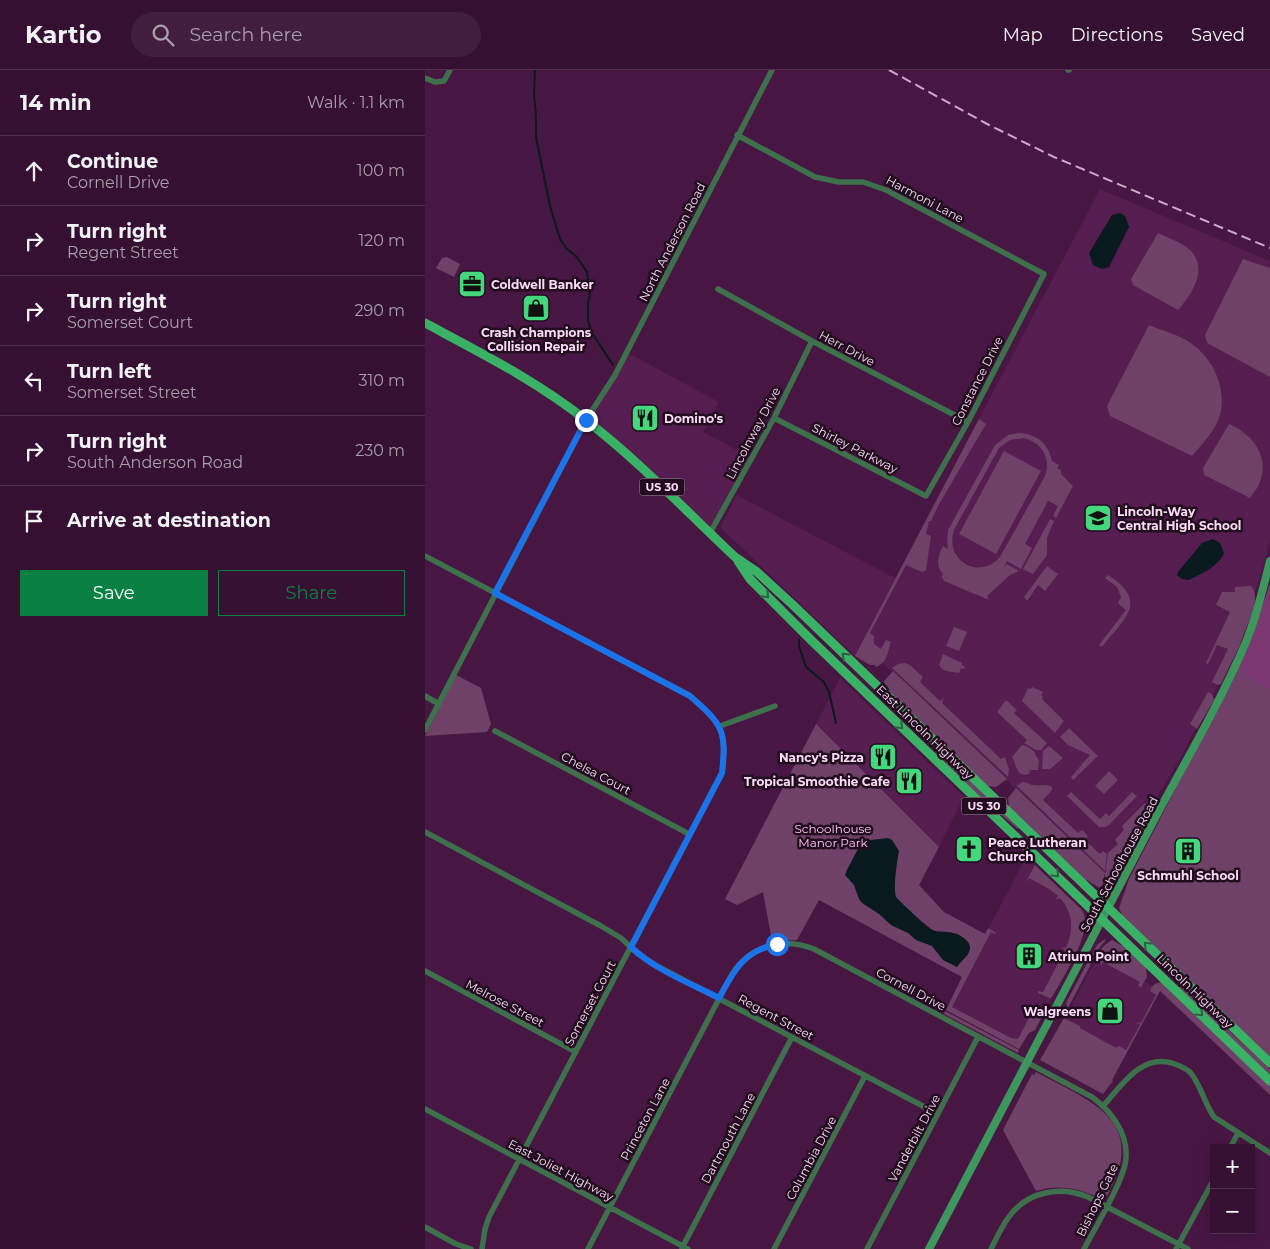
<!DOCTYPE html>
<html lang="en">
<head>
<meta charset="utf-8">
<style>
  :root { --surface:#361032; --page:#411e3e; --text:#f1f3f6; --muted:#aa9dac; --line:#50304d; --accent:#0b8043 }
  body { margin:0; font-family:Montserrat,sans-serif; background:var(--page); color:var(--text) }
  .controls { position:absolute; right:15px; bottom:15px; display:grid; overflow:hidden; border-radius:0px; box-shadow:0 2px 12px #0003 }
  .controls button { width:45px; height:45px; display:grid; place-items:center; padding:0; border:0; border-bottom:1px solid var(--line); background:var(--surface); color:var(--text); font:25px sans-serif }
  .stop { position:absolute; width:15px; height:15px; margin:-11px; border:4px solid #1a73e8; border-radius:50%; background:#fff }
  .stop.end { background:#1a73e8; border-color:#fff; box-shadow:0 1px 5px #0008 }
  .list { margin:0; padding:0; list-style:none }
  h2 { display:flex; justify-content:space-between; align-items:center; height:65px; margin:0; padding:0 20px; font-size:21px }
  h2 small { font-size:16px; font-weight:400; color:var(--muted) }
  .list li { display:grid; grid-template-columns:32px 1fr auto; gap:15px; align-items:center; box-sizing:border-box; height:70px; padding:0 20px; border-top:1px solid var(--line) }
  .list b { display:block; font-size:19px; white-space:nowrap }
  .list p { margin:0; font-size:16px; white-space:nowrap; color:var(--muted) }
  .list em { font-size:16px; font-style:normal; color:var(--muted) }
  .actions { display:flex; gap:10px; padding:15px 20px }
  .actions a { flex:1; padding:11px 0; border:1px solid var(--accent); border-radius:0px; text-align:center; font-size:18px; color:var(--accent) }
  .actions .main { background:var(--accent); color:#fff }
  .icon { flex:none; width:28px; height:28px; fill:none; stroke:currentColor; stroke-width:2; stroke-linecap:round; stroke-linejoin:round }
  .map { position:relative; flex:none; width:845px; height:1179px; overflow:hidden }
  header { display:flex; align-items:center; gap:30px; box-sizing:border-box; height:70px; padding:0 25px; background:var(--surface); border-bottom:1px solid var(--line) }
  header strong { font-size:24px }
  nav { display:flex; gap:28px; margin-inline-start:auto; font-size:18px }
  .search { width:350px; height:45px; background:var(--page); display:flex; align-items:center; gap:12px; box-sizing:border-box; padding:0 18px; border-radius:28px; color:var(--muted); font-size:19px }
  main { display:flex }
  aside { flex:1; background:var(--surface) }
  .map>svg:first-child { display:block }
</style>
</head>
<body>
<header>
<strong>Kartio</strong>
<div class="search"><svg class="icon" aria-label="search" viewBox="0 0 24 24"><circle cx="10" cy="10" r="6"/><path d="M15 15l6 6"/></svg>Search here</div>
<nav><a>Map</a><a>Directions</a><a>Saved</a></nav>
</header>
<main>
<aside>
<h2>14 min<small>Walk · 1.1 km</small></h2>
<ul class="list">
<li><svg class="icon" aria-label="ahead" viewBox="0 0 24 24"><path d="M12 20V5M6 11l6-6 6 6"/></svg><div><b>Continue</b><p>Cornell Drive</p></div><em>100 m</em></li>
<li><svg class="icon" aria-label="right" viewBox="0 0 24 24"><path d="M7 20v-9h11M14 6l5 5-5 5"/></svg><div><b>Turn right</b><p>Regent Street</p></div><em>120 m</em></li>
<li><svg class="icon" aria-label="right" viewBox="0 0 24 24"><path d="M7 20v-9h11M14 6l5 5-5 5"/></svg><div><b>Turn right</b><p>Somerset Court</p></div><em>290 m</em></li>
<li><svg class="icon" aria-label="left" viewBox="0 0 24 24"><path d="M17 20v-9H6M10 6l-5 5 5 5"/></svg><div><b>Turn left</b><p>Somerset Street</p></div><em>310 m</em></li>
<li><svg class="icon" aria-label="right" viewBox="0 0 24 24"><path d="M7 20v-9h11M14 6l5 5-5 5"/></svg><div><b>Turn right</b><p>South Anderson Road</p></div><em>230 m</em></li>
<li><svg class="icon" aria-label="arrive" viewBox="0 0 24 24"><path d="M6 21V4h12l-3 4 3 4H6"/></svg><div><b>Arrive at destination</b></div></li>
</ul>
<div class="actions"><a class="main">Save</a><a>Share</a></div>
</aside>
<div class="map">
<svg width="845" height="1179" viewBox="0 0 845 1179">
  <rect width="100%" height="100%" fill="#481643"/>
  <path fill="#551d50" d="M675,119L845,191V469L838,498L808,586L757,685L718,751L682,806L470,604L436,575L430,586L296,458L297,454L312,425L470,508Z
    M203,283L294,332L278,362L325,387L284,461L163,350Z
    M415,608L539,727L514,777L391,654Z
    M601,787L656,839L661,847L660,861L656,873L610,960L604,963L594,979L521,940Z
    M672,887L735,920L687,1010L625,977Z"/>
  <path fill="#6f4068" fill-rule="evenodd" d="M733,163C743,168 759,173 767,182C783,201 766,225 753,240L708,215L706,209Z
    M22,187L35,194L29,207L11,198L17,188Z
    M818,189L845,198V307L782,273L780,265Z
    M724,255C738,261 755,265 767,274C788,289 802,318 795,345C791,360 777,374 767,386L685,346L682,336Z
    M554,349L561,354L513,436L506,451H504L501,464L506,466L501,500L497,502L481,495L445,563L449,566V574L456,579L461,570L466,572C462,583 463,592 451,597L450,595H445L430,586Z
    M804,354C826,364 845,384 835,412C833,418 828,423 825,428L779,405L778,398Z
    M594,363C612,364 624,374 627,391L634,395L632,398L636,400V404L648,416L631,448L628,446L633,436L623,431L600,474L607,478L596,499L582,491L579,498L582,494L594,501L585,505L562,526L564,530L519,511L517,507L518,504C510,496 513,485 518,476L523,479L522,471L523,460L570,375L583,365ZM599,368C618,373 627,390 619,408L575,487C553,512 517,488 530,458L574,378L585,370Z
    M579,381L616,401L571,484L534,464Z
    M625,449L629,451L622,468V485L608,504L598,499Z
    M622,496L633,504L620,521L613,515L602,531L599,527Z
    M683,505C725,532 699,548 677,577L674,575L701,540L693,533L696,527L692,517L680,508Z
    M845,514V988L698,847L694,838L704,809L788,646L826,568Z
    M826,516C832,522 830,533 828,541L814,577L796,614L793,615L787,612L803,579L792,575L783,594L781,593L805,542L791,535L797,522H810V517Z
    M529,557L542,562L534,581L521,576Z
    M518,584L537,593V595L540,597L539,599L536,598L534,603C527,601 518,603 514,595Z
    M480,593L485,595L498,607L495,612L515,631L519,628L517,633L576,689L580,687L584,699L583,707L467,598L473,594Z
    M468,601L582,709L571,717L562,716L461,619L459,611Z
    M31,605L56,618L66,654L62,662L0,666Z
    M607,617L618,622L616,625L618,627L617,629L639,651L630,663L597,631L603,618L606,619Z
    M783,622L787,624L789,630L772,659L765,654Z
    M581,630L592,640L589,643L622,673L616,680H611L599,673L602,670L572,642Z
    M391,654L514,777L494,815L519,842L560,864L563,858L571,863L570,864L566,862L527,937L586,968L593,969L610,936L606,933L618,939L619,943L610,960L604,963L594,979L521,940L537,907L394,830L372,870L347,871L338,822L312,835L300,829Z
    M644,658L673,686L648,710L646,707L665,685L643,675L635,667Z
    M597,675L601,676L609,681L611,686L614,690L613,700H605L604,704C592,708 591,695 587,687Z
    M624,676L638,688L625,699H617L618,681Z
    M512,682L540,706L594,758L593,759L562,733L510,683Z
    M684,701L693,710L679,724L670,716Z
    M597,712C603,712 604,715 609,715C616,716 621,714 627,717V720L618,730L653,763L657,760L663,766L660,770L675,784L678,781L682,784L680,801L592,716Z
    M591,718L680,803L678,814L675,818L658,808L584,737L583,728Z
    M646,722L675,749L681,743L684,746L707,722L712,726L684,755L681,757H674L642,726Z
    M726,733L729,738L688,814L681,818L679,814L683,783L693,774L690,770L699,760L697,756L719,734Z
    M610,795L656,839C672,856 637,909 627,927L625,928L613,923V921L618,922L640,880L636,877L641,878C649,860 648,842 635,828L630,830L633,826L624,819L604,808L600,813Z
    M680,869V871L675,877L643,938L641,934L642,931L669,880L673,874Z
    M687,870L701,878L721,897L722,907L716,917L713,916L715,912L678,892L676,896L675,892L670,889C675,879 678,876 687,870Z
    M737,912L845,1016V1025L735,921L687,1010L688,1011L678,1024L615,990L639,948L655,956V958L691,978L694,976L701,980L715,955L711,952L716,953L731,925L725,921C727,915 730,913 737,912Z
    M756,916L845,999V1005L754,918Z
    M520,941L592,979L594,980L593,983L519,944Z
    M611,1002C668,1033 724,1050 682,1126L676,1129C654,1118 635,1114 611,1121L578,1060L607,1004L609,1005Z"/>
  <path fill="#7a3772" d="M845,514V619L820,605L813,596L832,555Z"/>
  <path fill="#081a1d" d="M695,143L700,146L704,157L684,197L677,199L668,195L664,183L687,145Z
    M788,469L795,473L799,483C794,496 776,504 764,510L757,509L752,505L753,502L777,473Z
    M463,768L467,770L474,781C472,791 468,818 471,827C482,838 494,850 506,859C515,865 529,857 542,871C545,874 546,878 544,882C542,887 535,892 532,897L518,890L507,876L491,870L483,863L466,855L454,844L437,833L434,829L429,815L420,805L422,800L437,771Z"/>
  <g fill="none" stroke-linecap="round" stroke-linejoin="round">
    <path stroke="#081a1d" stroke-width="2" d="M110,0L109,24L111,47V67L125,136L135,169L141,178L151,186L162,202L165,225L163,232V251L167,263L188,295
      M374,570V576L381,597L399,612L404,622L411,653"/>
    <path stroke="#3d714b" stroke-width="5.5" d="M643,0H644
      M0,8L10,12L19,11L25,0
      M312,65L390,107L414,112H438L461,120L619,204L543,352L501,426L349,348
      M293,219L387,271L543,352
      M285,463L349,348L387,271
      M0,486L265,626C297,654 302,660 297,703L64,1147L60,1159L57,1179
      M0,626L14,634
      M295,656L350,636
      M0,660L161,350L190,305L347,0
      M70,661L264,764
      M0,762L176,856L196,868L213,884L232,896L513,1044
      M0,901L151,982
      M679,1035C697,1015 716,984 747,993C753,995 760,998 765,1002C776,1015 779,1033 789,1047L845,1083
      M0,1039L263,1179
      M805,1078L813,1063
      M0,1157L31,1174L46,1179
      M257,1178L367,967
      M163,1179L307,904C326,875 358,867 389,879L667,1027C686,1041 703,1063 701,1088C700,1109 670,1158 659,1179
      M349,1179L440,1006
      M442,1179L553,967
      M566,1179C571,1169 576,1158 583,1148C601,1122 634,1115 663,1127L763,1179
      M751,1179L789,1109"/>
    <path stroke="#3d965b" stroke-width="8" d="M504,1179L737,735C766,682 797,628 821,572C832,546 838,518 845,491"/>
    <path stroke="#3ab266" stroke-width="9" d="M0,253C56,283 112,311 162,351C215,392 261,441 310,487L332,502L368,535L845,993
      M313,491L325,509L386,570L845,1011"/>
    <path stroke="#cda9c8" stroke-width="2" stroke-dasharray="10 5" stroke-linecap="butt" d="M464,0L564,55L629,87L845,178"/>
  </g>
  <defs><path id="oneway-chevron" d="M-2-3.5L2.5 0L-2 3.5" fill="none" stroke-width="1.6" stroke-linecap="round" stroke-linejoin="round" transform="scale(1.25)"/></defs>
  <g stroke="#2e6042">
    <use href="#oneway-chevron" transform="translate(341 525) rotate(45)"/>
    <use href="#oneway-chevron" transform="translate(420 586) rotate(-136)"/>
    <use href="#oneway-chevron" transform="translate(475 656) rotate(45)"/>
    <use href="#oneway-chevron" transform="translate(631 804) rotate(44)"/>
    <use href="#oneway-chevron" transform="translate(722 875) rotate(-136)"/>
    <use href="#oneway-chevron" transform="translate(775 943) rotate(44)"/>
  </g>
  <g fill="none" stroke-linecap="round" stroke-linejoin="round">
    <path stroke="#1a73e8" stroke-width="6" d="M161,350L70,523L265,626C297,654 302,660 297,703L206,877C230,900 265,913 294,928C309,900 319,881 352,874"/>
  </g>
  <defs>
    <g id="office-square" transform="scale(1.4375)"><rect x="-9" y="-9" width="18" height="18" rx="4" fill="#44d77b" stroke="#220d1f"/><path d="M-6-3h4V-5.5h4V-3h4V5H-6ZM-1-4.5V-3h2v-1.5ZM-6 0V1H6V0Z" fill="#111"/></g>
    <g id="shop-square" transform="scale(1.4375)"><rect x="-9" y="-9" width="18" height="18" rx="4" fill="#44d77b" stroke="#220d1f"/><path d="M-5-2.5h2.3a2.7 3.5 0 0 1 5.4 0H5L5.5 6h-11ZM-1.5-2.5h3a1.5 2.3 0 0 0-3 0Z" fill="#111"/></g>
    <g id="restaurant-square" transform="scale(1.4375)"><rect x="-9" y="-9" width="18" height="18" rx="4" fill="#44d77b" stroke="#220d1f"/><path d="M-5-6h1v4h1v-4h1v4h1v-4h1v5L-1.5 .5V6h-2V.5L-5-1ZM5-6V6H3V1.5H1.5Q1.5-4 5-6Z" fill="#111"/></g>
    <g id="school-square" transform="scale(1.4375)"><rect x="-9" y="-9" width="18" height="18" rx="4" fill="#44d77b" stroke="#220d1f"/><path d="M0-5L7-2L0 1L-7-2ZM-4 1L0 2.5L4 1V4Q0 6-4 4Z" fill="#111"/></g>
    <g id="church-square" transform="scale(1.4375)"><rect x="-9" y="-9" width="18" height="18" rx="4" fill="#44d77b" stroke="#220d1f"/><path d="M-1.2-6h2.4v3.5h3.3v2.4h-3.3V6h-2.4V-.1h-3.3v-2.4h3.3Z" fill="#111"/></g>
    <g id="building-square" transform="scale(1.4375)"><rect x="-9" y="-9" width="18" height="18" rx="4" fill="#44d77b" stroke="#220d1f"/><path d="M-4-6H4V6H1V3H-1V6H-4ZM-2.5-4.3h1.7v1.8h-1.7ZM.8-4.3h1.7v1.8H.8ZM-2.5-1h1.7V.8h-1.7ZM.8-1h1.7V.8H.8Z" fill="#111"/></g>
  </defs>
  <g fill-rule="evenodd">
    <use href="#office-square" x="47" y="214"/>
    <use href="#shop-square" x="111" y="238"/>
    <use href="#restaurant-square" x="220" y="348"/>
    <use href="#school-square" x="673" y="448"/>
    <use href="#restaurant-square" x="458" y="687"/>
    <use href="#restaurant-square" x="484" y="711"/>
    <use href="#church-square" x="544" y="779"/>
    <use href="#building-square" x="763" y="781"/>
    <use href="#building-square" x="604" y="886"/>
    <use href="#shop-square" x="685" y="941"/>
  </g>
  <g text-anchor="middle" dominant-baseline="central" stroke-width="5" stroke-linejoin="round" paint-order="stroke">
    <g fill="#220d1f" stroke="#b99db5" stroke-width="1">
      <rect x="214.5" y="408.5" width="45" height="17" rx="4"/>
      <rect x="536.5" y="727.5" width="45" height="17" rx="4"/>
    </g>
    <g font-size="11" font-weight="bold" fill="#fadbf5">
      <text x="237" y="417">US 30</text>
      <text x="559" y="736">US 30</text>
    </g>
    <g font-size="12" fill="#fadbf5" stroke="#220d1f">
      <text transform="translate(500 129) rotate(28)">Harmoni Lane</text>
      <text transform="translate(247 172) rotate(-63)">North Anderson Road</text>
      <text transform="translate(422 278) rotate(28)">Herr Drive</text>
      <text transform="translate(552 311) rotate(-63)">Constance Drive</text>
      <text transform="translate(328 363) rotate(-62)">Lincolnway Drive</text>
      <text transform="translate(430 378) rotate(27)">Shirley Parkway</text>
      <text transform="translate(500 662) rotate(44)">East Lincoln Highway</text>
      <text transform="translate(171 703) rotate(28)">Chelsa Court</text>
      <text transform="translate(694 794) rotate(-62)">South Schoolhouse Road</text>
      <text transform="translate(486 919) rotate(28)">Cornell Drive</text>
      <text transform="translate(770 921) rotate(44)">Lincoln Highway</text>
      <text transform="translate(80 933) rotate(28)">Melrose Street</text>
      <text transform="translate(165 933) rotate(-62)">Somerset Court</text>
      <text transform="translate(351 947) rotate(28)">Regent Street</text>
      <text transform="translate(220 1049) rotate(-62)">Princeton Lane</text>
      <text transform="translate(303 1068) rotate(-62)">Dartmouth Lane</text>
      <text transform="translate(489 1068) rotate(-62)">Vanderbilt Drive</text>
      <text transform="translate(386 1088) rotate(-62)">Columbia Drive</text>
      <text transform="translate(136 1100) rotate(28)">East Joliet Highway</text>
      <text transform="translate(672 1130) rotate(-64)">Bishops Gate</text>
    </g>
    <g font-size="12" font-weight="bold" fill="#fadbf5" stroke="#220d1f" text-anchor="start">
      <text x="66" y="214">Coldwell Banker</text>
      <text x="111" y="262" text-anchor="middle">Crash Champions<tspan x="111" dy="14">Collision Repair</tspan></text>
      <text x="239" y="348">Domino's</text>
      <text x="692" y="441">Lincoln-Way<tspan x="692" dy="14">Central High School</tspan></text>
      <text x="439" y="687" text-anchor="end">Nancy's Pizza</text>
      <text x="465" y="711" text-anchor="end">Tropical Smoothie Cafe</text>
      <text x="563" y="772">Peace Lutheran<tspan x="563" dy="14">Church</tspan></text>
      <text x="763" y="805" text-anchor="middle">Schmuhl School</text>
      <text x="623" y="886">Atrium Point</text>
      <text x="666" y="941" text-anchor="end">Walgreens</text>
    </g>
    <g font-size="12" fill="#fec4f5" stroke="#220d1f">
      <text x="408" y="758">Schoolhouse<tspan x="408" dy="14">Manor Park</tspan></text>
    </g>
  </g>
</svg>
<div class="controls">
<button>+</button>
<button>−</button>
</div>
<div class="stop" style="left:352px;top:874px"></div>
<div class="stop end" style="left:161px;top:350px"></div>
</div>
</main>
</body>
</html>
